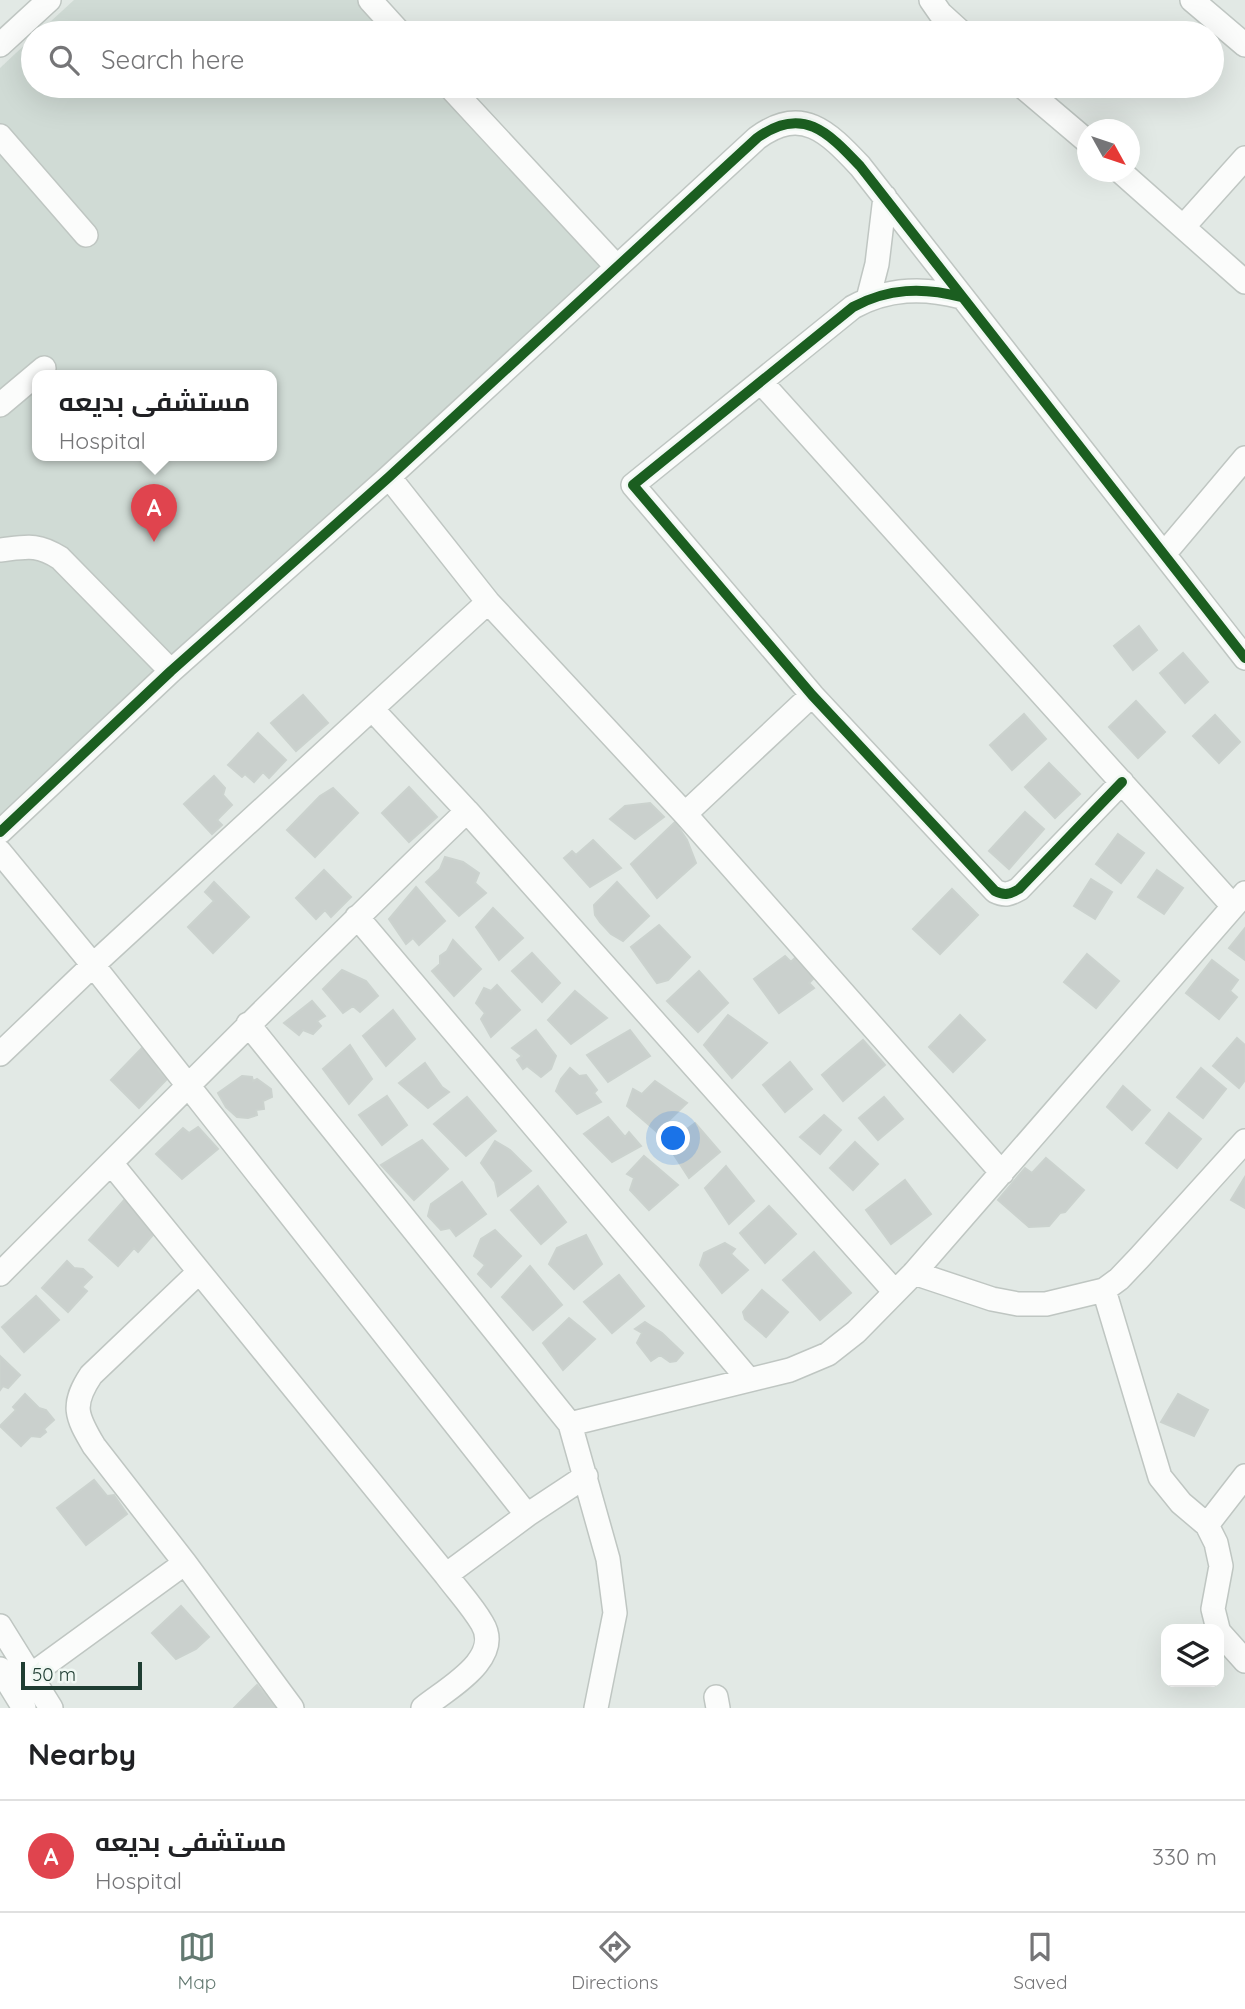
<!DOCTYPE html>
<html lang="en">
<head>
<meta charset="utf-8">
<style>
  :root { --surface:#fff; --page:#f6f6f6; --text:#202124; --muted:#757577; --line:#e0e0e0; --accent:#637971 }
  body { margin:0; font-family:Quicksand,Cairo,sans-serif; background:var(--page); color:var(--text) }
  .controls { position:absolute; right:21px; bottom:21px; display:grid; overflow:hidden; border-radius:14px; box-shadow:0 7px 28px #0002 }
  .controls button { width:63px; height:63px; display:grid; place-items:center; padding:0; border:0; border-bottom:2px solid var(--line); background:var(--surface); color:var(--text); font:35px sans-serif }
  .compass { position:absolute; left:1077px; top:119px; width:63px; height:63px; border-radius:50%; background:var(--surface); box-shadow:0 7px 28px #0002; rotate:130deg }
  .scale { position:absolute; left:21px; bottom:18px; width:121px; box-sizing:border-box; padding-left:7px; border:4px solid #1f3d32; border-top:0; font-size:19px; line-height:24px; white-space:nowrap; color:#1f3d32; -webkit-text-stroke:5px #f0f8f3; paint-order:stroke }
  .you { position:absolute; left:674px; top:1139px; width:24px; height:24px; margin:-18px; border:5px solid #fff; border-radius:50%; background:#1a73e8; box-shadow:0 0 0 10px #1a73e833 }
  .badge { display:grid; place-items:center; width:46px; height:46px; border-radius:50%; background:var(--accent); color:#fff; font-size:23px; font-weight:700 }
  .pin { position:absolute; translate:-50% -58px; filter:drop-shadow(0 2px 4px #0008) }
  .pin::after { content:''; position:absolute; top:37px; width:24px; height:21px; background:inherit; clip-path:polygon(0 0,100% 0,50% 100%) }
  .popup { position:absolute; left:32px; top:370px; width:245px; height:91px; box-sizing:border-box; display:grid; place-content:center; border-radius:14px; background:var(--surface); filter:drop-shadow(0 2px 5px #0005); font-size:23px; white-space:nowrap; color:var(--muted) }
  .popup b { font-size:26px; color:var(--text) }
  .popup::after { content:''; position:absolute; left:50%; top:100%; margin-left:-14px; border:14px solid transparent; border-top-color:var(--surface) }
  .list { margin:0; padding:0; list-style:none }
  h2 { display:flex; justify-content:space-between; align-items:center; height:91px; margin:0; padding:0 28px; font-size:30px }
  h2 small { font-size:23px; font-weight:400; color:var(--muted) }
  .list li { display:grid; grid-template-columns:46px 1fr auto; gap:21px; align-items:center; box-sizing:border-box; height:112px; padding:0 28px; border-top:2px solid var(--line) }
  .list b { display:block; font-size:26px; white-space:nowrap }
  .list p { margin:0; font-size:23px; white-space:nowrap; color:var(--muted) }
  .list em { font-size:23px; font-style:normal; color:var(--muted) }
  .icon { flex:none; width:38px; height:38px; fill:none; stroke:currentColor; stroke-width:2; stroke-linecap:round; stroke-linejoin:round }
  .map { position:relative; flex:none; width:1245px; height:1708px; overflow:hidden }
  .search { position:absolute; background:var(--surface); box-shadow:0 7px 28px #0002; left:21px; right:21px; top:21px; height:77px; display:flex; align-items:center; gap:18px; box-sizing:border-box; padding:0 24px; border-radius:38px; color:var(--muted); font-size:26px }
  .sheet { height:203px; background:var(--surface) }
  nav { display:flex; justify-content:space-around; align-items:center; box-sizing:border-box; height:98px; border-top:2px solid var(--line); background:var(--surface); font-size:19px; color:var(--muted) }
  nav a { display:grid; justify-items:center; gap:4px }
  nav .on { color:var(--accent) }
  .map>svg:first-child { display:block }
</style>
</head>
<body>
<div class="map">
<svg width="1245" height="1708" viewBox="0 0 1245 1708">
  <rect width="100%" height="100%" fill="#e2e9e5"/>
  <path fill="#d0dbd5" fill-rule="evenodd" d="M74,0H366L397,33H38Z
    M33,37V86H446L616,266L0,818V68ZM37,376H271V456H37Z"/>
  <path fill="#cad0cd" stroke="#cbd2ce" stroke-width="2" d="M1139,626L1157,650L1133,670L1114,646Z
    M1183,653L1208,682L1185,703L1160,673Z
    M303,695L328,723L296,751L271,723Z
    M1136,701L1165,732L1138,758L1109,727Z
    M1024,714L1046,739L1012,770L990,745Z
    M1215,715L1240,742L1219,763L1193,736Z
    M258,733L286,760L269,778L263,772L254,782L245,774L242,777L228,765Z
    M1049,763L1080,794L1055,818L1025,787Z
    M214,776L225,788L223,795L232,805L217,820L222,825L212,834L184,804Z
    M409,787L437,817L409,842L382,813Z
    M333,788L358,813L315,857L287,830L320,796Z
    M650,803L664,817L635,839L610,819L625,806Z
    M1025,812L1044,829L1009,869L989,851Z
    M675,822L687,840L696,863L657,898L631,864Z
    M1118,834L1144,853L1121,883L1096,864Z
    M593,840L621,868L590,887L564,858L572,851L576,855Z
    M445,857L463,862L479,873L475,883L486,893L459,916L426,882L440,869Z
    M324,870L351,897L331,917L325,910L316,919L296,898Z
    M1157,870L1183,888L1164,914L1138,897Z
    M1091,879L1112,892L1095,919L1074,906Z
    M214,882L249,917L213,953L188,927L214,901L205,892Z
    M617,882L649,916L623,941L611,934L600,922L595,915L594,905Z
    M416,887L445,921L419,945L413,938L406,944L389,919Z
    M952,889L978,915L940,954L913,929Z
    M493,908L523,938L499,960L476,927Z
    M659,925L690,957L668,980L657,983L631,947Z
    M1245,928V960L1229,948Z
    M453,940L481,969L454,996L432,971L440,964V956L447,951Z
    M532,953L560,983L542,1002L512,971Z
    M1087,954L1119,981L1096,1008L1064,982Z
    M785,956L791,962L795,958L814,978L809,983L814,988L779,1013L754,979Z
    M1212,960L1238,980L1230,991L1237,997L1219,1019L1186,993Z
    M342,970L366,981L378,996L360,1012L353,1006L343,1013L323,989Z
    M699,971L728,1003L698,1032L667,1001Z
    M497,985L520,1010L491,1037L481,1019L485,1013L476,1003L484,988L491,991Z
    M575,991L607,1018L571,1044L548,1020Z
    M312,1001L325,1016L317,1021L321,1026L313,1034L303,1030L299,1035L284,1023Z
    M393,1010L415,1039L386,1066L363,1036Z
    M728,1015L767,1043L732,1078L704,1045Z
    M960,1015L985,1040L953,1072L929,1047Z
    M536,1030L556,1056L551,1069L541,1077L527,1066L523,1069L517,1060L522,1056L512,1048Z
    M630,1030L650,1056L608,1082L587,1055Z
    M1237,1038L1245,1045V1080L1239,1088L1213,1066Z
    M863,1040L885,1065L843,1101L822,1075Z
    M350,1045L372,1079L349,1104L323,1069Z
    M144,1046L152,1053L158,1070L167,1079L139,1108L111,1080Z
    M790,1062L812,1089L785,1112L763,1085Z
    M425,1063L442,1087L449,1092L428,1108L399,1083Z
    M570,1068L579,1076L586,1075L597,1090L594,1093L601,1102L577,1114L556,1091L561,1079Z
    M1201,1068L1226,1089L1203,1118L1177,1097Z
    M242,1076L252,1077L253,1081L257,1079L271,1089L272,1097L263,1101L264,1109L256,1110L257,1115L248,1118L237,1117L226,1107L218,1093Z
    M655,1081L687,1103L657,1132L627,1106L633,1089L642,1094Z
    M1123,1086L1150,1110L1132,1130L1107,1107Z
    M387,1096L407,1125L382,1145L359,1115Z
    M467,1097L496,1131L466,1156L434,1124Z
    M884,1097L903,1119L878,1140L859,1118Z
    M1169,1113L1201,1139L1177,1168L1146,1143Z
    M824,1115L841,1130L820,1154L800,1137Z
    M608,1117L625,1137L629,1132L641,1146L612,1162L584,1134Z
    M695,1123L720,1152L689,1178L667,1144Z
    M198,1127L218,1149L182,1179L156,1154L183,1128L189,1133Z
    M422,1140L448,1169L414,1200L381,1165Z
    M495,1141L510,1150L531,1171L498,1196L495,1182L481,1163Z
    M855,1142L878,1164L853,1190L830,1168Z
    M644,1156L678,1185L649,1210L630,1190L634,1178L627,1174Z
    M1046,1158L1084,1190L1065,1212L1060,1213L1049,1226L1029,1227L998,1200L1025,1168L1032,1173Z
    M726,1166L754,1201L729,1224L705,1188Z
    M1245,1177V1208L1231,1200Z
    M905,1180L931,1214L891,1244L866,1210Z
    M462,1182L486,1214L456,1236L450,1228L441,1230L428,1216L431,1204Z
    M538,1186L566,1222L541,1244L511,1210Z
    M126,1198L159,1228L138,1252L134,1248L118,1266L89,1240Z
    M769,1206L796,1234L765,1263L740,1233Z
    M495,1230L521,1256L491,1287L478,1274L485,1265L474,1256L481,1239Z
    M586,1235L602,1264L574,1289L549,1264L557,1248Z
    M725,1243L735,1249L731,1254L748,1270L722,1293L700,1265L704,1253Z
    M814,1252L851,1293L820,1320L783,1280Z
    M67,1261L74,1268L83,1269L92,1277L82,1287L87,1291L68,1312L42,1288Z
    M530,1266L562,1305L533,1330L502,1297Z
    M619,1275L644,1306L612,1333L584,1302Z
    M762,1290L788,1312L766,1337L745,1319L743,1312Z
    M36,1296L59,1320L24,1352L2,1327Z
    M569,1318L595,1339L563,1370L543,1343Z
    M645,1322L662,1333L683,1353L676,1361L670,1362L660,1355L651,1361L637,1343L642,1333L635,1329Z
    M0,1356L20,1375L8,1388L3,1386L0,1390Z
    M25,1394L39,1408L46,1410L54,1420L44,1429L46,1432L40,1437L31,1436L21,1446L0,1426L16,1410L13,1407Z
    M1178,1394L1208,1410L1194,1436L1161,1422Z
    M94,1480L107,1496L114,1495L127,1514L86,1545L57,1508Z
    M181,1606L209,1637L196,1649L176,1659L152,1633Z
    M257,1685L276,1708H234Z"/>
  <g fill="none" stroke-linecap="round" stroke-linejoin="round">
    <g stroke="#bfc6c2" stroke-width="26">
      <path id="minor" d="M370,0L400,33
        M931,0L940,13L962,33
        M1192,0L1245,45
        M0,45L49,0
        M449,86L616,266
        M1022,86L1088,142
        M0,136L86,235
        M1121,172L1245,282
        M1184,226L1245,158
        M961,297C923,287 888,288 853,307L633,485L812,695L995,891C1005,896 1010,894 1019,889L1122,782
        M868,299L877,264L885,197
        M761,382L1233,906
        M0,405L44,368
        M389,477L488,602L685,814L1002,1173
        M0,550C26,547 37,543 60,558L171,671
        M1164,554L1245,458
        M372,709L467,811L895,1292
        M685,814L812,695
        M0,832L171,671L389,477L757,138C802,105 828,132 860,166L1245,658
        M0,852L93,965L527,1515
        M357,917L749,1380
        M248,1024L570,1424L608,1559L615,1613L596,1708
        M0,1054L93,965L488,602
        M111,1163L446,1575C458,1591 472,1606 482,1623C504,1659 446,1689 423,1708
        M199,1272L91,1375C71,1405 76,1416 94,1446L185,1563L292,1708
        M914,1273L992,1299L1018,1304H1046L1104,1290L1119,1279L1139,1258L1245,1141
        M0,1274C155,1119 309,963 467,811
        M1104,1290L1160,1477L1181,1503L1207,1525L1216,1543L1221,1566L1213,1609L1218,1629
        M570,1424L790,1370L828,1354L856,1332L914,1273L1245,893
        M1207,1525L1245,1476
        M446,1575L527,1515L586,1476
        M0,1626L51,1708
        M1219,1632L1245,1661
        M0,1669L24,1708
        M31,1675L185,1563
        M716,1697L718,1708"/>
    </g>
    <use href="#minor" stroke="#fbfcfb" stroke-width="23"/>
    <g stroke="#f0f8f3" stroke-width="15">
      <path id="cycleway" d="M961,297C923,287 888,288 853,307L633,485L812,695L995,891C1005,896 1010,894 1019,889L1122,782
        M0,832L171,671L389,477L757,138C802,105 828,132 860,166L1245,658"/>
    </g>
    <use href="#cycleway" stroke="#1b5e20" stroke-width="10"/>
  </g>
</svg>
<div class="controls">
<button><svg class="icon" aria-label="layers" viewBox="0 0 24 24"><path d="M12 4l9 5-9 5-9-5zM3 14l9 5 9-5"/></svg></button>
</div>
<svg class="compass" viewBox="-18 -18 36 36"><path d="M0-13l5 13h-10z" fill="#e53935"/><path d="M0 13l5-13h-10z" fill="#757577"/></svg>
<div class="scale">50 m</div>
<div class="you"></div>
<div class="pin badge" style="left:154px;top:542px;background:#e0444e">A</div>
<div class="popup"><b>مستشفى بديعه</b>Hospital</div>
<div class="search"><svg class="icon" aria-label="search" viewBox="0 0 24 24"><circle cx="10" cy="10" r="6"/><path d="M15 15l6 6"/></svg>Search here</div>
</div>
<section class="sheet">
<h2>Nearby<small></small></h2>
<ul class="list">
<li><span class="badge" style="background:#e0444e">A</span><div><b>مستشفى بديعه</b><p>Hospital</p></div><em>330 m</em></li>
</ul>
</section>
<nav>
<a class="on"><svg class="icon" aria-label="map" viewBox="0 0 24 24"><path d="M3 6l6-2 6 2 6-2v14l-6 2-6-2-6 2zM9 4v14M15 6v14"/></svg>Map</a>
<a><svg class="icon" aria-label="directions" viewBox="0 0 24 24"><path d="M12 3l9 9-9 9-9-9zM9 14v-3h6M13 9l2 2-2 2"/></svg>Directions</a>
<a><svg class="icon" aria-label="saved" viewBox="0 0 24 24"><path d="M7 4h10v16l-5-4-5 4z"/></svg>Saved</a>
</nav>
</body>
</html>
